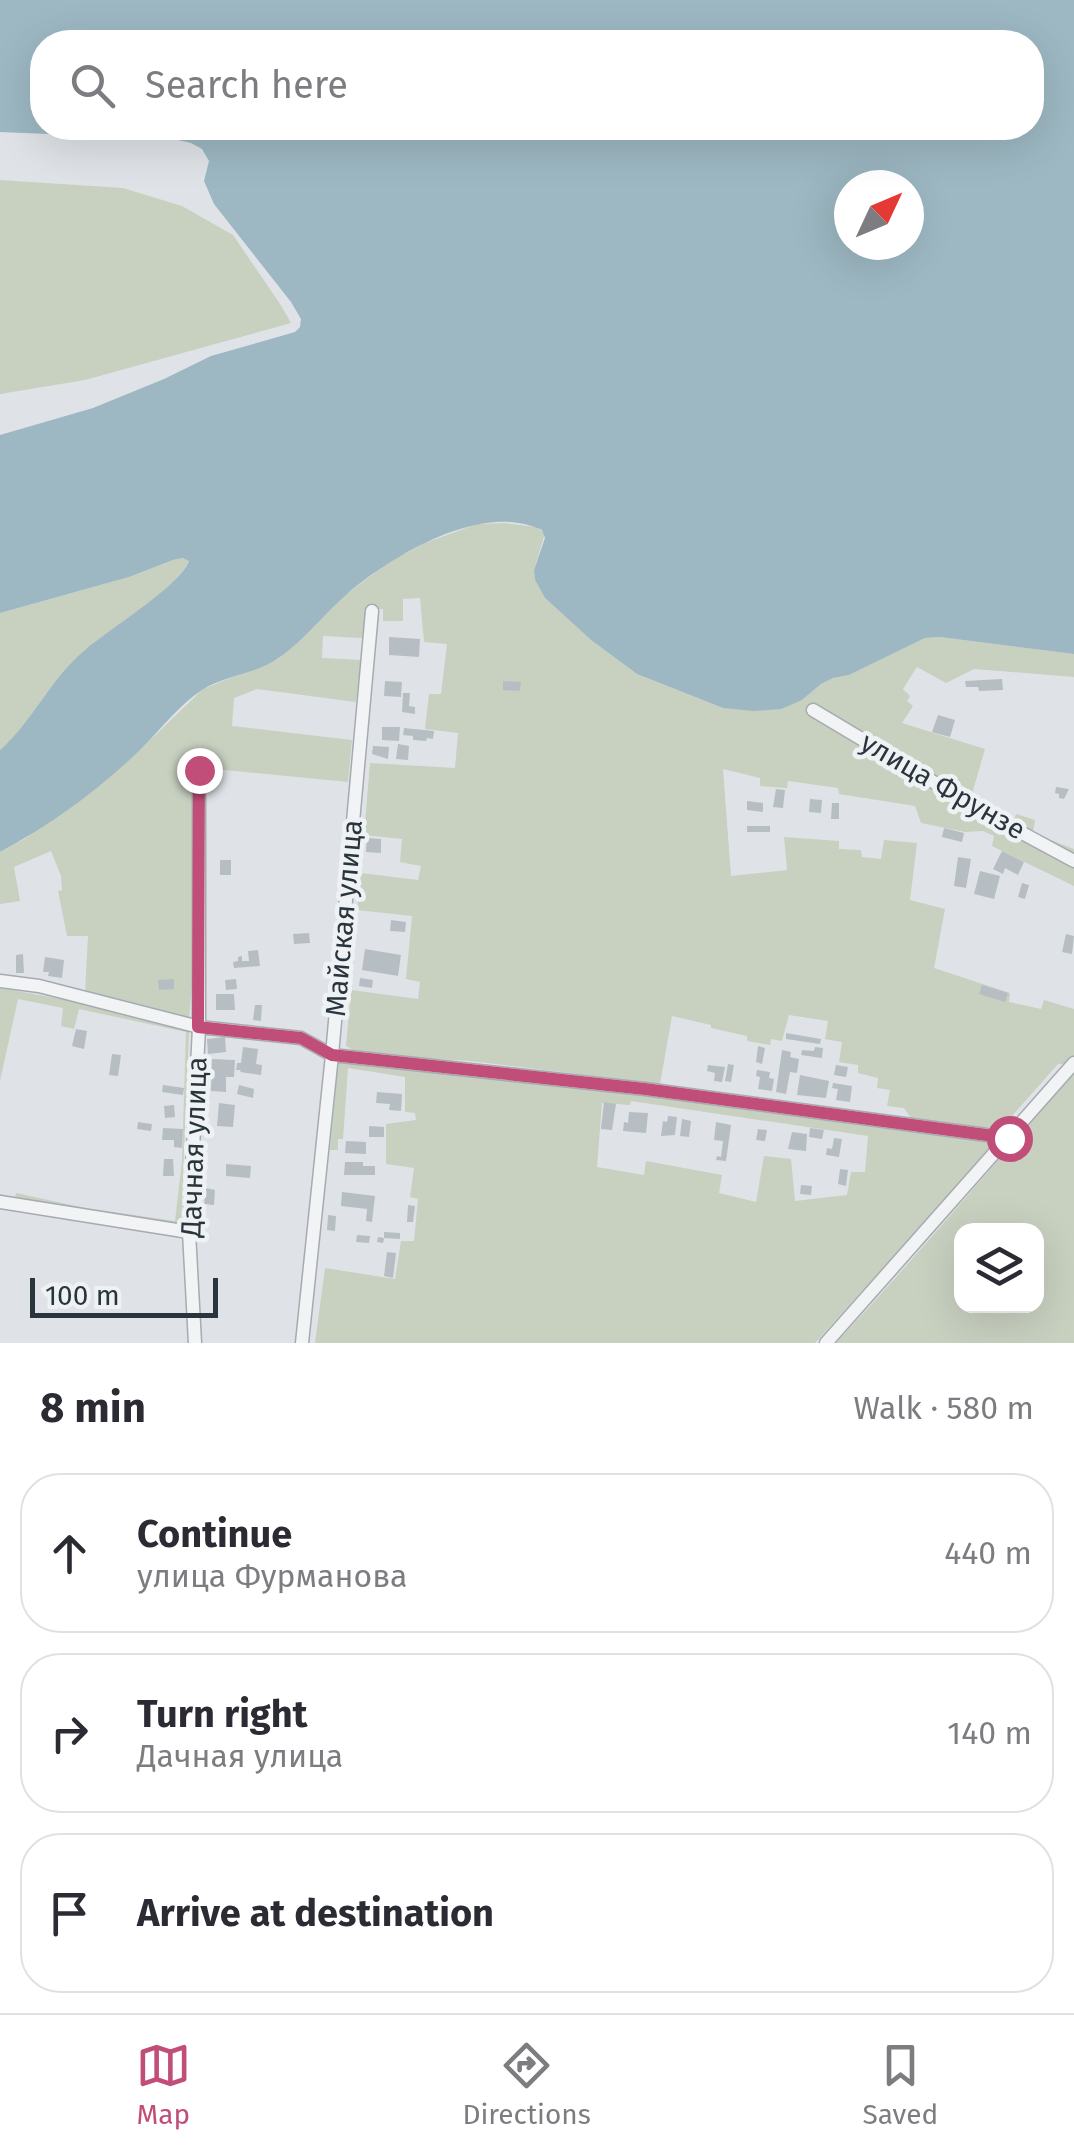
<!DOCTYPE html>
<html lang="en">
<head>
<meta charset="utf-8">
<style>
  :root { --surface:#fff; --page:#f7f7f7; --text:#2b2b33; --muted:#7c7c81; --line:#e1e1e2; --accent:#c14e78 }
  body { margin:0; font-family:"Fira Sans",sans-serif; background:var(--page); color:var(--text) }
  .controls { position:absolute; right:30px; bottom:30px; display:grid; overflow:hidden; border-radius:20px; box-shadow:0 10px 40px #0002 }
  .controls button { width:90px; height:90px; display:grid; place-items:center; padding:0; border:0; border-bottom:2px solid var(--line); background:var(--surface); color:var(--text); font:50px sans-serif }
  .compass { position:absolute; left:834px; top:170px; width:90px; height:90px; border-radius:50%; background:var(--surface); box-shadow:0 10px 40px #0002; rotate:46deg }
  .scale { position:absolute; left:30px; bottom:25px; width:188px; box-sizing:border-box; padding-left:10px; border:5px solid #29343c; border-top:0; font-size:28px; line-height:35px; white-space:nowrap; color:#29343c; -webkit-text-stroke:8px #eef2f4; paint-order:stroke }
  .stop { position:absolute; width:30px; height:30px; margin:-22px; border:8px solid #c14e78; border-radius:50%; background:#fff }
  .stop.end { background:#c14e78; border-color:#fff; box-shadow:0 2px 10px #0008 }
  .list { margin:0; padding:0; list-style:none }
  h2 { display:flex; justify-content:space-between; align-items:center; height:130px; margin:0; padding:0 40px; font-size:42px }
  h2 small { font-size:32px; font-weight:400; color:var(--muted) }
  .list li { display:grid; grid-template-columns:65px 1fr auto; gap:30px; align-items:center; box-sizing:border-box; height:160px; margin:0 20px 20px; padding:0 20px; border:2px solid var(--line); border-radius:40px }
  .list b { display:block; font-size:38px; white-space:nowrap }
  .list p { margin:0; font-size:32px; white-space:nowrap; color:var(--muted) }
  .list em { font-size:32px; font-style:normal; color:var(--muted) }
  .icon { flex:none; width:55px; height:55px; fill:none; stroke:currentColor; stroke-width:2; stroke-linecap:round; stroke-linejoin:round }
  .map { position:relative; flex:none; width:1074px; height:1343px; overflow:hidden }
  .search { position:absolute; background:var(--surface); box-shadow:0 10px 40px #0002; left:30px; right:30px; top:30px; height:110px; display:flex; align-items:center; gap:25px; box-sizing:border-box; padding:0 35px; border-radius:40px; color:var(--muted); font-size:38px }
  .sheet { height:670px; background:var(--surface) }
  nav { display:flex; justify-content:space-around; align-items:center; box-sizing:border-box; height:140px; border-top:2px solid var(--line); background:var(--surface); font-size:28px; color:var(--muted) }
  nav a { display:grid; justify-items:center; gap:5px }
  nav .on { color:var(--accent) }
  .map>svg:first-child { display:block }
</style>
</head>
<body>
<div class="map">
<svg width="1074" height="1343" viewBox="0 0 1074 1343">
  <rect width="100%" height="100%" fill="#dfe3e7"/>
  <path fill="#c8d0c0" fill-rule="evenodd" d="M0,180L123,188L182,206L233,235L282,307L291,323L85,380L0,394Z
    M504,523L536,527L545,533L534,570L535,580L545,598L591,640L637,674L723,708L802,700L821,684L833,678L849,675L925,638L940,637L1074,654V677L974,669L946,683L917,667L903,689L910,696L907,701L913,706L902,723L985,749L972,794L982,802L994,807L995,814L1014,820L1016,814L1035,820L1033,833L1074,849V886L992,846L994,836L983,831L965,832L921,823L915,806L839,794L838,788L788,781L787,788L760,786V778L723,769L731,876L787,870L784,837L839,841V849L861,850L862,857L881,859L884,840L917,843L910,900L945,909L934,968L1010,993L1009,1002L1041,1009L1044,1000L1074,1009V1065L1058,1064L1005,1124L982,1129L912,1120L904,1108L887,1106L890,1090L877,1088L878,1078L858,1073V1065L839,1062L842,1042L825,1039L828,1021L789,1015L782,1041L771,1039L770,1045L747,1041V1036L711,1028V1025L672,1016L660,1084L470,1061L363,1055L346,1046L351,990L418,999L420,982L406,979L412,916L357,910L361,873L418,880L421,866L400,862L402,839L364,835L370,763L455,768L458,733L425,729L429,694H441L447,644L424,642L420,598L403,599V621H383V609H367L362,638L323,636L322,658L361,660L356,702L257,689L234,698L232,726L352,740L348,782L194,767L193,973L189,1020L85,993L88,936H67L58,891L62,890L61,876L51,851L14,867L20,901L0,904V852L26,838L143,747L203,689L278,659L345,595L391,561L425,543L477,524Z
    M183,558L189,560C182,584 114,627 91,645C54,674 35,719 0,750V613L129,577L173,560Z
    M0,988L73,1001L187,1029L189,1032L181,1226L0,1198V1194L15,1198L16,1193L85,1208L175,1221L182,1161L186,1032L79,1009L74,1029L61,1026L63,1008L18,999L0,1081Z
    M338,1061L662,1096L856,1125L996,1143L815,1343H315L325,1268L395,1279L401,1241H414L418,1199L410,1197L414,1168L386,1164V1124L416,1120L415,1113L405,1112V1077L348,1068L343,1139H338V1150H330ZM631,1101L868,1136L865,1172H851L847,1195L795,1201L791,1159L764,1156L756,1202L719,1193L722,1175L646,1161L644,1175L597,1167L602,1103L630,1105Z
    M1074,1073V1343H836C918,1255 995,1163 1074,1073ZM962,1230H1036V1306H962Z"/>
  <path fill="#9db8c3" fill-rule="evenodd" d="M0,0H1074V654L940,637L925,638L849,675L833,678L821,684L802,700L781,709L754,711L723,708L637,674L591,640L545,598L535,580L534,570L545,538L542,530C482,501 392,556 347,594C324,614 305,639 280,657C257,674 226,675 202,690C179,705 161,729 142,748C99,790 52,824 0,852V750C33,721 51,678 85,650C109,629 180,586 189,561L183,558L173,560L129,577L0,613V435L93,408L164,379L211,356L295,332L300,327L301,319L291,302L214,204L204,181L209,161L202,149L191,143L149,133L72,135L0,132ZM42,42H1032V128H42ZM849,185H909V245H849Z"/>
  <path fill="#b6bec3" d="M389,637L420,639L419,657L389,655Z
    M1002,679L1003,690L979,691L978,687H966L965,681Z
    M385,681L402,682L401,697L384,696Z
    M503,681L521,682L520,691L503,690Z
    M403,693H410L409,706L415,707V714L402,712Z
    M938,715L955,720L950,737L932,732Z
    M382,727H400L399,741L382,740Z
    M404,728L434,731L433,739L427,738L426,741L413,740V736L403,735Z
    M398,744L409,746L408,760L396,759Z
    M373,746L389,747L388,759L372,754Z
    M1056,787L1069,789L1064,799L1059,798V794L1055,793Z
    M776,789L785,790L783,808L773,807Z
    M810,799L822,800L821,813L809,812Z
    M747,801L763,803V812L747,810Z
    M832,803H839V819H831Z
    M747,826H770V832H747Z
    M944,828L964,833L962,842L942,837Z
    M367,838L381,839V853L366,852Z
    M1002,851L1024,862L1018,875L1005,868L1003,874L993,869Z
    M958,857L971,859L966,888L954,886Z
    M220,860H231V875H220Z
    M980,871L1000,876L994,899L974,894Z
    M1022,883L1029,885L1025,899L1018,897Z
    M391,920L406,922L405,932L390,931Z
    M309,933L310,943L294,944L293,934Z
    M1066,934L1074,936L1072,954L1062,952Z
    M365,949L401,955L398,976L362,970Z
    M258,950L260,966L234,968L233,962L238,961V957L242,956V961H249L248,951Z
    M23,954L24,973H16V955Z
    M45,957L64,960L62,978L48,976L49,972H43Z
    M360,978L373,980L372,988L359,986Z
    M174,979V989L159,990L158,980Z
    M236,979L237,989L226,990L225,980Z
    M982,985L1008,993L1005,1002L979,994Z
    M216,994H234L235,1010H216Z
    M255,1005H262L261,1021L253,1020Z
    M76,1029L87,1031L84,1049L72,1046Z
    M786,1033L821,1039L820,1044L786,1039Z
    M225,1037L226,1052L208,1054L207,1039Z
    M758,1046L765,1048L762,1064L756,1062Z
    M243,1047L258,1049L256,1064L262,1065L261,1075L240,1072L241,1070H236L237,1063H241Z
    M815,1047L823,1048L822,1058L801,1055L802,1050L814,1051Z
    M782,1050L791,1052L790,1057L799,1059L797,1073L790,1072L786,1094L776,1092Z
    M112,1054L121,1055L118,1076L109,1075Z
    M212,1059L235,1060L234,1077H226V1092L211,1091Z
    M728,1064L734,1065L731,1082L725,1081Z
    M708,1065L725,1067L722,1082L714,1081L715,1073L707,1071Z
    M836,1065L848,1067L846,1077L834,1075Z
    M757,1070L770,1072L769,1078L774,1079L772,1091L758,1089L760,1077L756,1076Z
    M800,1075L829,1081L826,1098L797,1095Z
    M833,1083L852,1086L850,1102L836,1100L838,1089L832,1088Z
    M163,1085L184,1088L183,1095L162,1092Z
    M239,1085L254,1089L253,1098L237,1094Z
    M377,1092L402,1094L401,1111L389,1110L390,1104L376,1103Z
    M604,1102L616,1104L612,1130L601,1129Z
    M219,1103L235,1105L233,1127L217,1126Z
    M174,1105L175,1117L165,1118L164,1106Z
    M629,1112L648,1113L646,1133L623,1131L624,1122L628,1123Z
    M668,1116L677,1117L675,1135L661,1136L663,1121L667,1122Z
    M682,1119L691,1121L689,1137L680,1136Z
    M138,1122L152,1124L151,1131L137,1129Z
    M716,1122L731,1125L726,1161L716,1160L717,1156L721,1157L723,1141L714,1140Z
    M369,1126L384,1127V1137H369Z
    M163,1128L183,1129L182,1148L174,1147V1140H162Z
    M810,1128L824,1130L822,1139L809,1137Z
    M758,1129L767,1130L765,1141L756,1140Z
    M792,1132L807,1134L806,1151L788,1149Z
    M834,1138L842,1139L839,1157L826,1155L827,1148L832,1149Z
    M346,1141L366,1142V1154L345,1153Z
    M164,1159H173L174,1176H163Z
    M345,1162H363V1166H375V1175H344Z
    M226,1164L251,1166L250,1178L226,1176Z
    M840,1169L848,1170L846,1186L838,1184Z
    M801,1185L812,1186L811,1195L800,1194Z
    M206,1188L215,1190L214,1205L204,1204Z
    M342,1192L375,1196L372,1222L366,1221L367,1209L341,1206Z
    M408,1205L415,1206L413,1222H407Z
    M328,1215L336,1216L335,1231L327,1230Z
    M384,1232L400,1233V1239L384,1238L383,1243L377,1242L378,1237L384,1238Z
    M357,1235L370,1236L369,1243L356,1242Z
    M387,1252L396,1253L393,1278L384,1276Z"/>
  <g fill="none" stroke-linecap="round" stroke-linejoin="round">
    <g stroke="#a5abb0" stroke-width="15">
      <path id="street" d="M813,710L987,814L1074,861
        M0,981L39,986L199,1027L301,1038L332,1055L645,1089L1009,1138
        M0,1202L189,1232
        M195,1343L189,1232L199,1027V771
        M302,1343L332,1055L372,611
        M826,1343L1074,1063"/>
    </g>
    <use href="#street" stroke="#f1f3f5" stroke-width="12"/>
  </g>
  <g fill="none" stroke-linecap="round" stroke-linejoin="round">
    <path stroke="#c14e78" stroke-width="12" d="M199,770L198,1027L301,1038L332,1055L645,1089L1009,1138"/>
  </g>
  <g text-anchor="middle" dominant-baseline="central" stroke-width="9" stroke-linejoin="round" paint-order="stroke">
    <g font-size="28" fill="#29343c" stroke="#eef2f4">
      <text transform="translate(943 786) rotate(30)">улица Фрунзе</text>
      <text transform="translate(344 918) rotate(-85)">Майская улица</text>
      <text transform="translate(194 1147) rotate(-88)">Дачная улица</text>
    </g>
  </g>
</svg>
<div class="controls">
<button><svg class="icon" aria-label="layers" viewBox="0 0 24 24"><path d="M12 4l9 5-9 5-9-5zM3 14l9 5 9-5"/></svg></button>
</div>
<svg class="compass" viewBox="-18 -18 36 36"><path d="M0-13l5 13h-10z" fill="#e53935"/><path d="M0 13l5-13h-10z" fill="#7c7c81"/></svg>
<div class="scale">100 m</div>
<div class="stop" style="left:1009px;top:1138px"></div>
<div class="stop end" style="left:199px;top:770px"></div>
<div class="search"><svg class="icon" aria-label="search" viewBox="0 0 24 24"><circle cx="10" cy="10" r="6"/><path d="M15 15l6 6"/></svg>Search here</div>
</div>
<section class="sheet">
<h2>8 min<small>Walk · 580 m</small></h2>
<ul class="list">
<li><svg class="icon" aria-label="ahead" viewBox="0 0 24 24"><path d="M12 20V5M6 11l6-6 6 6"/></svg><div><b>Continue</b><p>улица Фурманова</p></div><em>440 m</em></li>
<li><svg class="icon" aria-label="right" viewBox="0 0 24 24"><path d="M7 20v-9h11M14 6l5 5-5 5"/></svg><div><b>Turn right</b><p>Дачная улица</p></div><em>140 m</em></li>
<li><svg class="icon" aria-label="arrive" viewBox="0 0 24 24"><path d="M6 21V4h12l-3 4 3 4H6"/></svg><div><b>Arrive at destination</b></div></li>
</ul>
</section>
<nav>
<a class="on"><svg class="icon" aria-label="map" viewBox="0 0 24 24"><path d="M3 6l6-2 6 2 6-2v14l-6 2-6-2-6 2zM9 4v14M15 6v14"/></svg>Map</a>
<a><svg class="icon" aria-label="directions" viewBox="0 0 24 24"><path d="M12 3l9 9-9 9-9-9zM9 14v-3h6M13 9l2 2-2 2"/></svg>Directions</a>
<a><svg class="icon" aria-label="saved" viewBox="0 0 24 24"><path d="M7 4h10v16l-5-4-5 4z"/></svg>Saved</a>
</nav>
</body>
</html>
